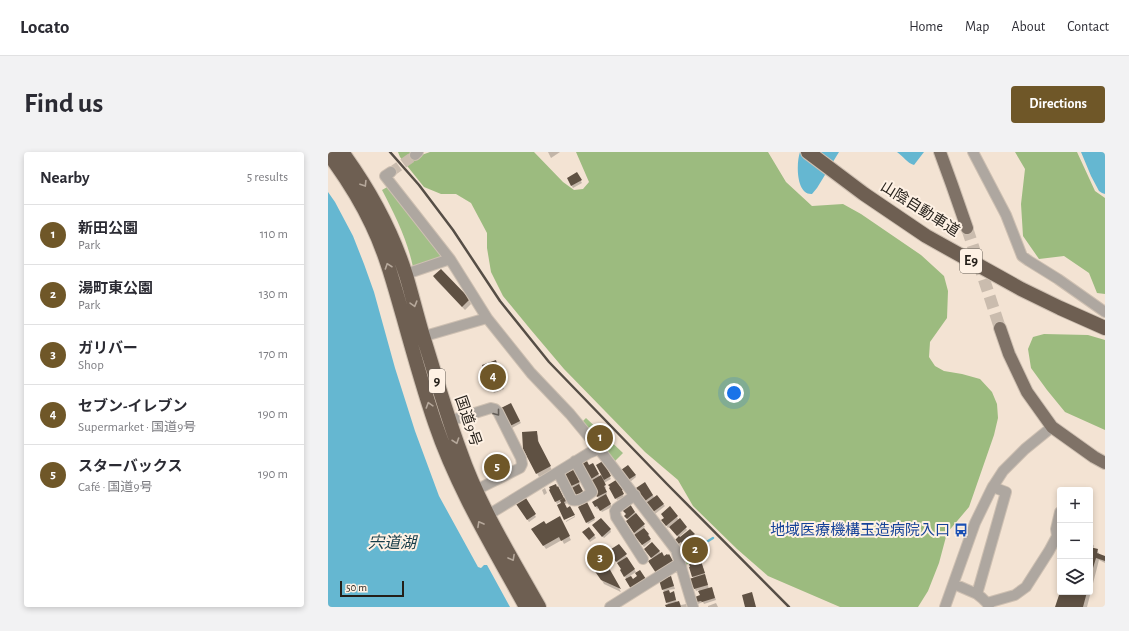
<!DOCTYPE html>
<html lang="en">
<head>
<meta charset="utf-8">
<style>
  :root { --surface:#fff; --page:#f2f2f3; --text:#2b2b33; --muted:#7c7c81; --line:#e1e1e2; --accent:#6f5728 }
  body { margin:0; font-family:"Alegreya Sans","Noto Sans JP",sans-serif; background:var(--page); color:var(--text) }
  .controls { position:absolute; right:12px; bottom:12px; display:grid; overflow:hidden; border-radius:4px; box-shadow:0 2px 6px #0003 }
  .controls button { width:36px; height:36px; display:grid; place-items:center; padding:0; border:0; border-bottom:1px solid var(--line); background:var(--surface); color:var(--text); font:20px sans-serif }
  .scale { position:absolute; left:12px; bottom:10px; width:64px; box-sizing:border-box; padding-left:4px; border:2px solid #241f19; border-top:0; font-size:11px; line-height:14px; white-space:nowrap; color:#241f19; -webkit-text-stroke:3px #fef1e4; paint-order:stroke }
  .you { position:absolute; left:406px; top:241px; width:14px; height:14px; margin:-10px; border:3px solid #fff; border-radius:50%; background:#1a73e8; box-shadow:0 0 0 6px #1a73e833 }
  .badge { display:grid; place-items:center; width:26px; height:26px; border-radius:50%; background:var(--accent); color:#fff; font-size:13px; font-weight:700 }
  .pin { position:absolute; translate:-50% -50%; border:2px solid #fff; box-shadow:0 1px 4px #0006 }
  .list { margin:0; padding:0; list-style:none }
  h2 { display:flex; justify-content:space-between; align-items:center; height:52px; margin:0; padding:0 16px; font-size:17px }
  h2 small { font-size:13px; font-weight:400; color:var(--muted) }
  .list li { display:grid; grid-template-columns:26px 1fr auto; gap:12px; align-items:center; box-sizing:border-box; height:60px; padding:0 16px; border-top:1px solid var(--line) }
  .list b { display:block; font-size:15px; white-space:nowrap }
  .list p { margin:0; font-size:13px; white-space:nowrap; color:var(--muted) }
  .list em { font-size:13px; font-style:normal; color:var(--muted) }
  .icon { flex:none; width:22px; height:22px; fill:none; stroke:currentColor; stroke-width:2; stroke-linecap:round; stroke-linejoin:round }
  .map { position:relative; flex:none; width:777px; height:455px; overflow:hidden; border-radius:4px }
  header { display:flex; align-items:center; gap:24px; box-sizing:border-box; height:56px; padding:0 20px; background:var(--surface); border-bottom:1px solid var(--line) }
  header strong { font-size:19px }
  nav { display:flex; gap:22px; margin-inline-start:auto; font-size:14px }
  .intro { display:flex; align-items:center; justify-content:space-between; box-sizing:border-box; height:96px; padding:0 24px }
  h1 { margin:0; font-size:28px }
  .button { padding:10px 18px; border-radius:4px; background:var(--accent); color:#fff; font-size:14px; font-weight:700 }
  main { display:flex; gap:24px; padding:0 24px }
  aside { flex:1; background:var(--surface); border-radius:4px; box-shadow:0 2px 6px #0003 }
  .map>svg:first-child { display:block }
</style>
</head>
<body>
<header>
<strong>Locato</strong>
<nav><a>Home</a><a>Map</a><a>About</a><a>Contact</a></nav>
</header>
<div class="intro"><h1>Find us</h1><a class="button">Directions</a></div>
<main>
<aside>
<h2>Nearby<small>5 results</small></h2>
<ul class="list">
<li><span class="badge">1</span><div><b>新田公園</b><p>Park</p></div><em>110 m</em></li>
<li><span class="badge">2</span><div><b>湯町東公園</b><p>Park</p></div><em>130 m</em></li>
<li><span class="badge">3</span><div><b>ガリバー</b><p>Shop</p></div><em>170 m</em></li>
<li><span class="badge">4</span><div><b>セブン-イレブン</b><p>Supermarket · 国道9号</p></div><em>190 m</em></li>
<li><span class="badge">5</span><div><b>スターバックス</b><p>Café · 国道9号</p></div><em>190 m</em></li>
</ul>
</aside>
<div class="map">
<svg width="777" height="455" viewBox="0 0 777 455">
  <rect width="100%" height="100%" fill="#f3e3d3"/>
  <path fill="#a2bf87" d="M61,34L114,101L112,105L85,115C79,87 67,63 54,38Z
    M258,266L295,301L285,311L254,270Z
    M374,385L378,389L372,393L377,406L357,413L354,402Z"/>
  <path fill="#9cbb7f" d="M70,0H86L88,5L102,0H206L235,30L246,38L255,37L261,30L248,0H440L458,30L484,54L515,52L533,62L593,103L616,124L620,139L619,166L602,190L601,205L607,214L616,219L634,222L652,227L664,240L669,252L670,266L666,283L641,355L619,381L611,411L600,439L590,455H512L440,424L409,397L365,354L350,328L317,300L236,217L203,178L175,144L163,120L159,96V81L143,51L128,42H113L96,35L72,5Z
    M687,0H749L767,39L777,46V142L769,141L761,121L736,104L711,107L695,84L693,52L697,17Z
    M716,182L760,183L777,188V278L737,260L719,238L703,216L700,197L705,185Z"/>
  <path fill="#65b7d1" d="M472,0H511L489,36L484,42C468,43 468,11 472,0Z
    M569,0H596L586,13C579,11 575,4 569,0Z
    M753,0H777V42L774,41L771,39L763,24Z
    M0,40L7,50L25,84L36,112L46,140L67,216L87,279L111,344L150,415L153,416L156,413H159L182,455H0Z"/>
  <path fill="#0003" d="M220,0H232L223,6Z
    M249,22L254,31L245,36L240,27Z
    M113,118L141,148L143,152L137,158L108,128L106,125Z
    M168,209L170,213L176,237L166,241L161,233Z
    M182,252L193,271L184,276L174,256Z
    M208,280L210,284L211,294L224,318L211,325L196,296Z
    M274,310L283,327L276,331L278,336L277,337L279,342L277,343L284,355L274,360L271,356L269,357L265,350L271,347L262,330L261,314L264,312L272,325L275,324Z
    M246,318L252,329L251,330L252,332L251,333L249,347L236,324Z
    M296,320L307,323L308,325L302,330Z
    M230,335L236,347H238L240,351L237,352V367L234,349L229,352L222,339Z
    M217,336L219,341L216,343L214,338Z
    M282,336L294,341L296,345L289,348Z
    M309,337L325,343L326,346L335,352L337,354L327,362Z
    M197,347L208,365L201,370L190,352Z
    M258,352L267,368L260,372L251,356Z
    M342,356L351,368L352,367L359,378L351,385L352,387L366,382L367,384L366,386L369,390L359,399L354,393L351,395L347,389L351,386L342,374L340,376L336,370V366Z
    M307,360L317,375L315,376L322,385L320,386L323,389L316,395L309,386L299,369L301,368L297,364Z
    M247,364V365L238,370V369Z
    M231,365L243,388L236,392L234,388L218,397L204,377L217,373Z
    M267,376L282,377L283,380L276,386Z
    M257,383H266L268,386L262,390Z
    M762,388L766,394L765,396L769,398L772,403L777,405V411L771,408L759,455H728L733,440H762Z
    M291,393L308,420L302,424L304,428L311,424L309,421L311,419L318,430L305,438L293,418L294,417L282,400Z
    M270,398L293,440L276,432L267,417Z
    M331,399L335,405L341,404L346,412L330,422L325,407L318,400Z
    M374,412L381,437L384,436L388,448L376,452L375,450L370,452L369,450L373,444L371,438L368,439L363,428L366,427L365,425Z
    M338,427L344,428L347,437L340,438L342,442L346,441L349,451L351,450L353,453L358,452L359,455H339L340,453L335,437Z
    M388,451L390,455H380V454Z"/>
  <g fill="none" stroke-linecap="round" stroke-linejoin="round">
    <path stroke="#65b7d1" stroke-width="2.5" d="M354,405L385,386"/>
  </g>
  <path fill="#5f5143" d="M249,20L254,28L243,34L239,26Z
    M113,117L142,147L134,155L105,124Z
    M168,208L175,233L163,238L161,233H160L154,213Z
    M183,251L192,269L182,274L173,256Z
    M209,279L210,289L223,314L208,322L195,297L194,280Z
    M177,303L183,316L162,327L155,314Z
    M259,309L261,313L265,311L271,322L260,329L251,313Z
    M275,309L283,324L276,328L268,313Z
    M300,313L308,323L300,328L293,318Z
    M247,317L252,326L250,327L252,330L241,335L235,323Z
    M273,323L278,333L276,334L279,340L269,345L261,330Z
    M288,328L295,338H294L296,342L287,347L281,336L282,335L280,333Z
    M317,330L325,343L317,349L308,336Z
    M228,332L229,335L230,334L236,346L227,350L221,338L222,337L221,335Z
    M251,332L256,341L247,346L242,337Z
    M278,342L283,352L272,359L269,354L267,355L264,350Z
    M329,343L336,352L325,360L318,351Z
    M238,345L240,348L236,350L239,356L242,354L247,363L236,368L229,353L233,351L232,348Z
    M198,346L208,362L199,368L188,352Z
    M259,350L267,366L258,371L250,355Z
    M302,352L307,360L299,367L296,364L298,362L294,358Z
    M342,354L350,364L338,374L333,368L336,366L333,362Z
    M308,361L317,372L306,381L298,369Z
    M232,364L242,384L233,389L231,385L215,394L203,377L216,369L218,372Z
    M273,366L283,377L274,385L264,373Z
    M352,366L359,375L349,384L341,375Z
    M261,375L267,383L261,388L254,380Z
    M316,376L321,382L320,383L323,387L314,393L306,383Z
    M362,377L367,382L365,383L368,387L357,398L353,393L354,391L353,390L349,393L346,389L351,384L352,385Z
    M324,390L332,399L323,406L316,397Z
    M291,392L299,402L288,410L280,399Z
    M269,395L293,437L273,428L266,418Z
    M762,395L770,397L769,401L777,404V409L768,406L762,426Z
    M334,400L336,404L339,402L340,403L341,402L345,409L328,421L320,409Z
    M299,405L307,417L296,425L292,418L293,417L289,411Z
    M373,409L377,421L364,425L361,415H362L361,412Z
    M312,418L318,427L303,437L297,427L303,424L305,427L309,424L307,421Z
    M377,422L380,433L366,437L361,427Z
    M343,424L346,434L334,438L331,428Z
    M384,435L387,446L374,450L373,449L368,450L367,445L372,443L370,439Z
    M341,438L342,441L346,439L348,448L338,451L335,440Z
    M424,440L428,455H417L414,443Z
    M732,440H759L755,455H727Z
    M351,449L353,455H338L337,453Z"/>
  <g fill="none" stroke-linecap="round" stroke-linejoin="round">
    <path stroke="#cabcae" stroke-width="10" stroke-dasharray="10 5" stroke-linecap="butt" d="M63,20L87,3"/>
    <path stroke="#cabcae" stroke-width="12" stroke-dasharray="12 6" stroke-linecap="butt" d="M639,76L672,176"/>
    <g stroke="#cec0b2" stroke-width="12">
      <path id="minor" d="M645,0L678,63L694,104L701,109L730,127L777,160
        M87,3L90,0
        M63,20L57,24L122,107L159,166L90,186
        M78,122L122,107
        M159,166L203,221L242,262L271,297
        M121,269L163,256L167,257L170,260L193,306L194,312L192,316L148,338
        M230,320L244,348C250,350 259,344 264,340L263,338L247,309
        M307,343L289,356L287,359L288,365L315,407
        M160,363L261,301L271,297L348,398L365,455
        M729,384L728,377L732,360
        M626,432L649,442
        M659,451L654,446L649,442L678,340L670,337L665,334
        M282,455L352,411
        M617,455L647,371L664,336L675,319L697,297L724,275
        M661,455L659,451L687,443L698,435L721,399L729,384L732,385"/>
    </g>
    <g stroke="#cec0b2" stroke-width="14">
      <path id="major" d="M612,0L624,33L639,76
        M672,176L681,202L699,240L724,275L766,305L777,311"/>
    </g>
    <g stroke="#cec0b2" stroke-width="16">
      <path id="highway" d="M14,0C41,37 64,79 78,123C84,143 89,164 95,184C107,222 118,261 132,299C151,354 183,405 211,455
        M480,0L536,42L598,84L693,137L732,156L777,176
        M0,1C17,24 32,47 44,73C58,102 66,133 75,164C85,200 95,236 107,271C129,336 165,395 198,455"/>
    </g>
    <use href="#minor" stroke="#aea7a0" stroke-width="10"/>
    <use href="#major" stroke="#7f7267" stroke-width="12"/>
    <use href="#highway" stroke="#6e5f52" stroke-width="14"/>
    <path stroke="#564e46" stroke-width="2.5" d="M62,0L91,33L125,78L172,149L221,210L339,332L461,455"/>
  </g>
  <defs><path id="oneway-chevron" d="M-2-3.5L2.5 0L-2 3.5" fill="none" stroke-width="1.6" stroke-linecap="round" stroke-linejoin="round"/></defs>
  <g stroke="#b6a89b">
    <use href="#oneway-chevron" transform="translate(36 32) rotate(58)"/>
    <use href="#oneway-chevron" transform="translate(60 114) rotate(-109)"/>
    <use href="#oneway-chevron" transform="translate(86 152) rotate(74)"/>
    <use href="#oneway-chevron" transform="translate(101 253) rotate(-107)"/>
    <use href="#oneway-chevron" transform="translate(128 289) rotate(71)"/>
    <use href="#oneway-chevron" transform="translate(152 372) rotate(-119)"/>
    <use href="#oneway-chevron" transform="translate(184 406) rotate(61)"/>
  </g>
  <use stroke="#625c56" href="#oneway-chevron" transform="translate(169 261) rotate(52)"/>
  <defs>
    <g id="bus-bare" transform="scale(1.08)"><path d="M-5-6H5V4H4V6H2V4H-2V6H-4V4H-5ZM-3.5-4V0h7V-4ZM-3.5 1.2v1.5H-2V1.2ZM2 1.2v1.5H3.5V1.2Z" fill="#1a4fb4" stroke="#fef1e4" stroke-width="2.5" paint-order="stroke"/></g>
  </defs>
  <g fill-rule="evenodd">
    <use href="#bus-bare" x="633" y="378"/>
  </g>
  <g text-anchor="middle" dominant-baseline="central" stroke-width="4" stroke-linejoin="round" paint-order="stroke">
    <g fill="#fef1e4" stroke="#655e56" stroke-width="1">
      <rect x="632" y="97" width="22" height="24" rx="3"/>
      <rect x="101" y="217" width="16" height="24" rx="3"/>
    </g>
    <g font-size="14" font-weight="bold" fill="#241f19">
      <text x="643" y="109">E9</text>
      <text x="109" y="229">9</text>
    </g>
    <g font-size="15" fill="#241f19" stroke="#fef1e4">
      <text transform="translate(592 57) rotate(32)">山陰自動車道</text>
      <text transform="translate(140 269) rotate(71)">国道9号</text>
    </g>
    <g font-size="15" fill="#164399" stroke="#fef1e4" text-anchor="end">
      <text x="622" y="378">地域医療機構玉造病院入口</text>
    </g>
    <g font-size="16" font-style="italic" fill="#173d49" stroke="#fef1e4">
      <text x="64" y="391">宍道湖</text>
    </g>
  </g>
</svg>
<div class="controls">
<button>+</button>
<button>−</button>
<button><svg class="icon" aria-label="layers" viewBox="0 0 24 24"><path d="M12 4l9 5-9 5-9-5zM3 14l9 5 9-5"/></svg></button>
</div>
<div class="scale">50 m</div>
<div class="you"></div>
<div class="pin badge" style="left:272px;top:286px">1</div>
<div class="pin badge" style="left:367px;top:398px">2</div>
<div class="pin badge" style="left:272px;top:406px">3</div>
<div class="pin badge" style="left:165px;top:225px">4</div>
<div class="pin badge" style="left:169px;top:315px">5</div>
</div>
</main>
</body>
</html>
